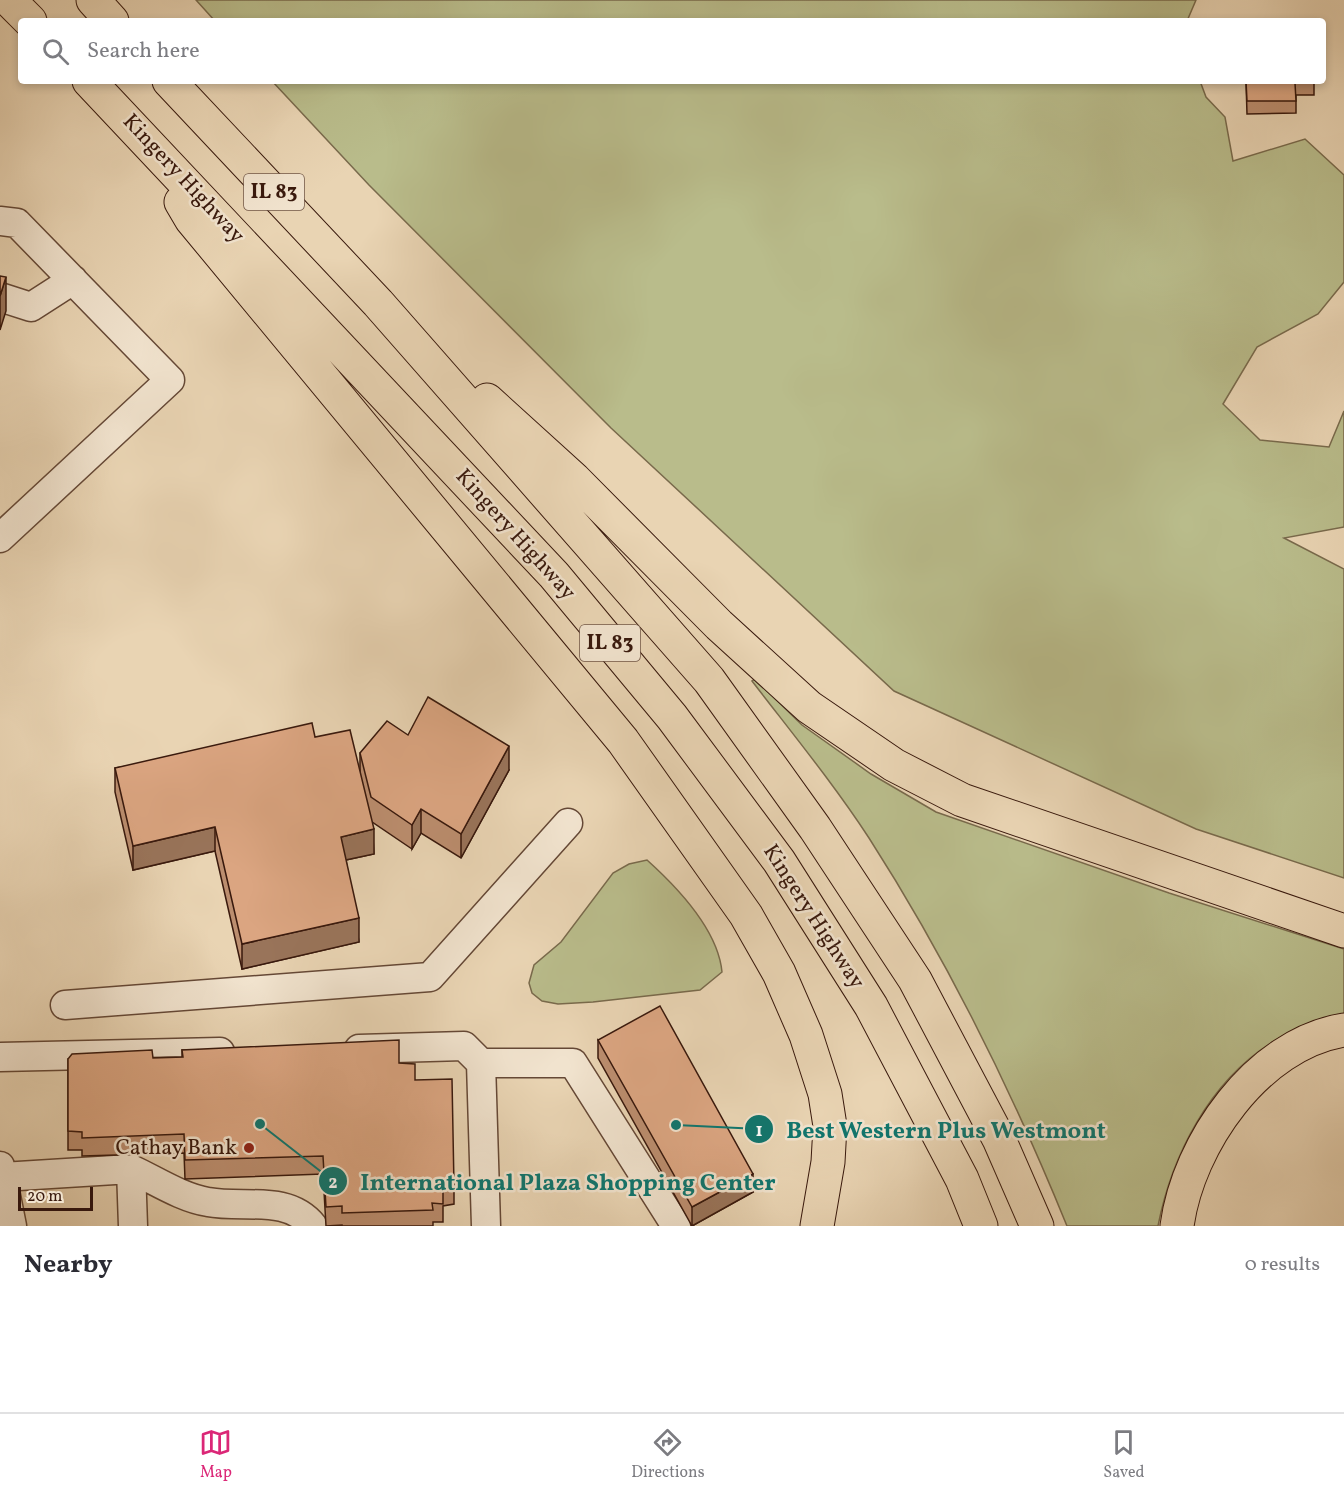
<!DOCTYPE html>
<html lang="en">
<head>
<meta charset="utf-8">
<style>
  :root { --surface:#fff; --page:#f2f2f3; --text:#2b2b33; --muted:#7c7c81; --line:#e1e1e2; --accent:#db2777 }
  body { margin:0; font-family:Vollkorn,serif; background:var(--page); color:var(--text) }
  .scale { position:absolute; left:18px; bottom:15px; width:75px; box-sizing:border-box; padding-left:6px; border:3px solid #39190d; border-top:0; font-size:16px; line-height:21px; white-space:nowrap; color:#39190d; -webkit-text-stroke:4px #f1e3ce; paint-order:stroke }
  .list { margin:0; padding:0; list-style:none }
  h2 { display:flex; justify-content:space-between; align-items:center; height:78px; margin:0; padding:0 24px; font-size:26px }
  h2 small { font-size:20px; font-weight:400; color:var(--muted) }
  .icon { flex:none; width:33px; height:33px; fill:none; stroke:currentColor; stroke-width:2; stroke-linecap:round; stroke-linejoin:round }
  .map { position:relative; flex:none; width:1344px; height:1226px; overflow:hidden }
  .search { position:absolute; background:var(--surface); box-shadow:0 3px 9px #0003; left:18px; right:18px; top:18px; height:66px; display:flex; align-items:center; gap:15px; box-sizing:border-box; padding:0 21px; border-radius:6px; color:var(--muted); font-size:22px }
  .sheet { height:186px; background:var(--surface) }
  nav { display:flex; justify-content:space-around; align-items:center; box-sizing:border-box; height:84px; border-top:2px solid var(--line); background:var(--surface); font-size:16px; color:var(--muted) }
  nav a { display:grid; justify-items:center; gap:3px }
  nav .on { color:var(--accent) }
  .map>svg:first-child { display:block }
</style>
</head>
<body>
<div class="map">
<svg width="1344" height="1226" viewBox="0 0 1344 1226">
  <rect width="100%" height="100%" fill="#e9d4b3"/>
  <filter id="stains"><feTurbulence type="fractalNoise" baseFrequency=".00333" numOctaves="4"/><feColorMatrix values="0 0 0 0 .2 0 0 0 0 .09 0 0 0 0 .02 0 0 0 .5 -.17"/></filter>
  <radialGradient id="worn" r=".72"><stop offset=".6" stop-color="#630" stop-opacity="0"/><stop offset="1" stop-color="#630" stop-opacity=".3"/></radialGradient>
  <path fill="#b9bc8b" stroke="#796a4c" stroke-width="1.5" d="M196,0H1196L1187,21H215Z
    M272,81H1200L1206,97L1225,117L1233,161L1305,139L1344,175V282L1318,314L1257,347L1223,404L1260,440L1329,447L1344,411V527L1284,538L1344,569V878L1196,829L894,691L611,428L369,185Z
    M755,679L802,725L871,774L936,812L1169,893L1344,949V1015C1321,1024 1292,1030 1271,1043C1209,1083 1172,1155 1158,1226H1067C1012,1091 948,961 869,838C833,783 792,733 752,681Z
    M647,860C677,887 718,930 722,972L700,990L593,1002L558,1004L542,1001L532,993L529,983L534,965L561,942L613,873L629,864Z"/>
  <g fill="none" stroke-linecap="round" stroke-linejoin="round">
    <g stroke="#654836" stroke-width="31">
      <path id="minor" d="M0,221L17,223L170,380L0,538
        M0,297L31,307L73,280
        M65,1005L430,977L568,823
        M359,1049L464,1046L481,1063H573L676,1226
        M0,1057L220,1052
        M481,1063L486,1226
        M0,1166L12,1226
        M131,1169C155,1180 182,1198 208,1202C244,1209 287,1194 313,1226
        M2,1177L131,1169L133,1226"/>
    </g>
    <g stroke="#39190d" stroke-width="35">
      <path id="highway" d="M9,0L30,21
        M93,0L112,21
        M89,81L554,575L672,717L779,861L871,1006L962,1179L981,1226
        M169,81L378,303L709,680L815,828L915,980L999,1139L1037,1226
        M181,202L191,219L623,741L746,915L779,973L806,1035L825,1094L830,1126L828,1162L817,1226
        M487,400L574,479L719,625L809,707L894,765L962,800L1344,931
        M1177,1226C1188,1144 1257,1044 1344,1030"/>
    </g>
    <use href="#minor" stroke="#f1e3ce" stroke-width="28"/>
    <use href="#highway" stroke="#e9d4b3" stroke-width="33"/>
  </g>
  <path fill="#bc8e6f" stroke="#39190d" stroke-width="1.5" d="M1246,81H1314V95H1296V113L1247,114Z
    M408,735L509,770L461,858L421,833L412,849L372,822L374,854L346,860L359,942L242,969L215,851L133,870L115,792V768L315,737L360,771V753Z
    M598,1040L753,1192L692,1226L598,1058Z
    M182,1050L399,1063L415,1080L454,1186V1204L443,1206V1222H433V1226H342V1225L326,1226L323,1174L185,1179L184,1153L82,1156V1150H68V1059L182,1057Z"/>
  <path fill="#99745a" stroke="#39190d" stroke-width="1.5" d="M6,277V311L0,330V296Z
    M509,746V770L461,858V834Z
    M421,809V833L412,849V825Z
    M215,827V851L133,870V846Z
    M374,829V854L341,861V837Z
    M359,918V942L242,969V944Z
    M753,1174V1192L692,1226V1207Z"/>
  <path fill="#dba581" stroke="#39190d" stroke-width="1.5" d="M1246,81H1314V82L1295,83L1296,101H1247Z
    M0,276L6,277L0,296Z
    M428,697L509,746L461,834L421,809L412,825L371,797L360,753L387,721L408,735Z
    M312,723L315,737L350,730L374,829L341,837L359,918L242,944L215,827L133,846L115,768Z
    M660,1006L753,1174L692,1207L598,1040Z
    M399,1040V1063L415,1064V1080L452,1079L454,1186L443,1187V1204L432,1203L433,1210L342,1213V1206L326,1207L323,1156L185,1160L184,1134L82,1138V1132L68,1131V1059L72,1054L152,1050L153,1058L183,1057L182,1050Z"/>
  <circle fill="#8f2418" stroke="#f1e3ce" stroke-width="2" cx="249" cy="1148" r="6"/>
  <g text-anchor="middle" dominant-baseline="central" stroke-width="5" stroke-linejoin="round" paint-order="stroke">
    <g fill="#f1e3ce" stroke="#705647" stroke-width="1.5">
      <rect x="244" y="174" width="60" height="36" rx="4.5"/>
      <rect x="580" y="625" width="60" height="36" rx="4.5"/>
    </g>
    <g font-size="21" font-weight="bold" fill="#39190d">
      <text x="274" y="192">IL 83</text>
      <text x="610" y="643">IL 83</text>
    </g>
    <g font-size="22" fill="#39190d" stroke="#f1e3ce">
      <text transform="translate(183 179) rotate(47)">Kingery Highway</text>
      <text transform="translate(515 535) rotate(48)">Kingery Highway</text>
      <text transform="translate(813 917) rotate(57)">Kingery Highway</text>
    </g>
    <g font-size="22" fill="#39190d" stroke="#f1e3ce" text-anchor="end">
      <text x="237" y="1148">Cathay Bank</text>
    </g>
  </g>
  <path fill="none" stroke="#0f766e" stroke-width="2" d="M676 1125L759 1129M260 1124L333 1181"/>
  <g fill="#0f766e" stroke="#f1e3ce" stroke-width="2">
    <circle cx="676" cy="1125" r="6"/>
    <circle cx="260" cy="1124" r="6"/>
    <circle cx="759" cy="1129" r="15"/>
    <circle cx="333" cy="1181" r="15"/>
  </g>
  <g font-size="18" text-anchor="middle" font-weight="bold" fill="#fff">
    <text x="759" y="1136">1</text>
    <text x="333" y="1188">2</text>
  </g>
  <g font-size="24" text-anchor="middle" font-weight="bold" fill="#0f766e" stroke="#f1e3ce" stroke-width="5" stroke-linejoin="round" paint-order="stroke">
    <text x="946" y="1138">Best Western Plus Westmont</text>
    <text x="568" y="1190">International Plaza Shopping Center</text>
  </g>
  <rect width="100%" height="100%" filter="url(#stains)"/>
  <rect width="100%" height="100%" fill="url(#worn)"/>
</svg>
<div class="scale">20 m</div>
<div class="search"><svg class="icon" aria-label="search" viewBox="0 0 24 24"><circle cx="10" cy="10" r="6"/><path d="M15 15l6 6"/></svg>Search here</div>
</div>
<section class="sheet">
<h2>Nearby<small>0 results</small></h2>
<ul class="list">
</ul>
</section>
<nav>
<a class="on"><svg class="icon" aria-label="map" viewBox="0 0 24 24"><path d="M3 6l6-2 6 2 6-2v14l-6 2-6-2-6 2zM9 4v14M15 6v14"/></svg>Map</a>
<a><svg class="icon" aria-label="directions" viewBox="0 0 24 24"><path d="M12 3l9 9-9 9-9-9zM9 14v-3h6M13 9l2 2-2 2"/></svg>Directions</a>
<a><svg class="icon" aria-label="saved" viewBox="0 0 24 24"><path d="M7 4h10v16l-5-4-5 4z"/></svg>Saved</a>
</nav>
</body>
</html>
